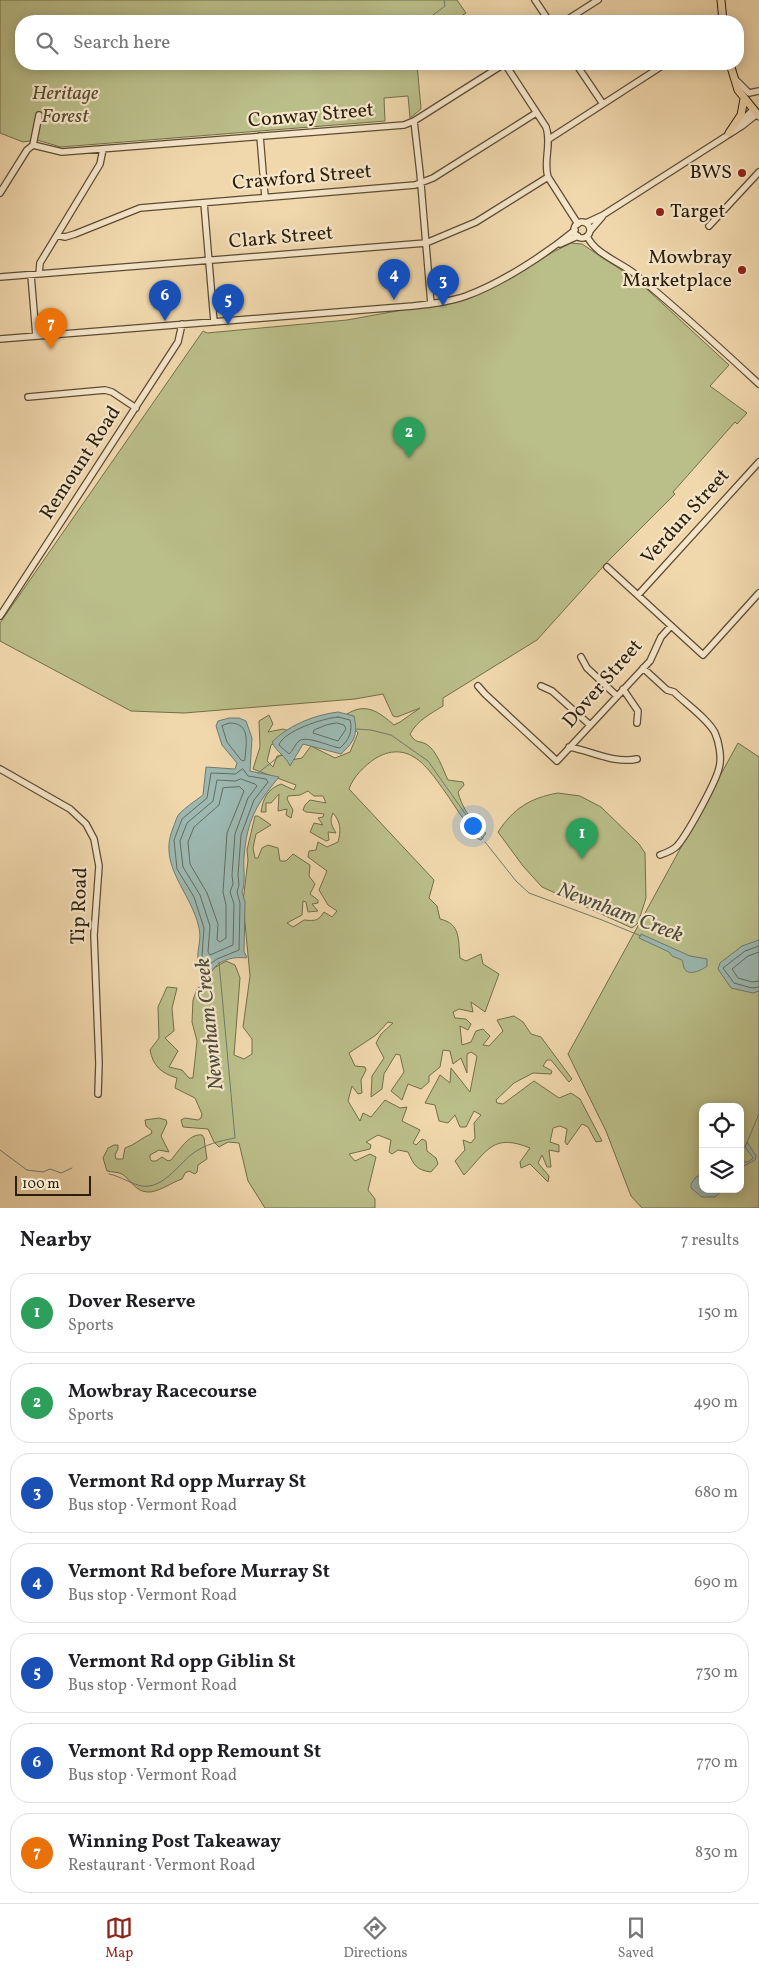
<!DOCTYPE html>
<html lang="en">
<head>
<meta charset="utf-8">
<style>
  :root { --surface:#fff; --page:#f6f6f6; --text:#202124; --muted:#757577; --line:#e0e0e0; --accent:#8f2418 }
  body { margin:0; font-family:Vollkorn,serif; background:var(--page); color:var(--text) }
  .controls { position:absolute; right:15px; bottom:15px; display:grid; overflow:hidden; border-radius:10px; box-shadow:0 2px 12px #0003 }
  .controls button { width:45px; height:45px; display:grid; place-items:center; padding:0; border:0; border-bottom:1px solid var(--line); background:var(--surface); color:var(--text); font:25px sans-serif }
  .scale { position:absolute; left:15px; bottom:12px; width:76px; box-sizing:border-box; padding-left:5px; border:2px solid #2b1e0c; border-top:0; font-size:14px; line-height:18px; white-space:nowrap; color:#2b1e0c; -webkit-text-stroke:4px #f5e5c9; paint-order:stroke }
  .you { position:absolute; left:472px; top:825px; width:18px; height:18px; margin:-12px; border:4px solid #fff; border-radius:50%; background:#1a73e8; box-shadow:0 0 0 8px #1a73e833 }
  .badge { display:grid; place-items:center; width:32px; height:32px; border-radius:50%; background:var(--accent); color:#fff; font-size:16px; font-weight:700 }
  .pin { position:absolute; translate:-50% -41px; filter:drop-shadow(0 1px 2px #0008) }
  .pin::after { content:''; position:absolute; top:26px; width:18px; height:15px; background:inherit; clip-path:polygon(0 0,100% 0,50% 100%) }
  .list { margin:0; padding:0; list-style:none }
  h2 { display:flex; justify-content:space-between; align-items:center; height:65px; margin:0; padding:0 20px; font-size:21px }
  h2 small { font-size:16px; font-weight:400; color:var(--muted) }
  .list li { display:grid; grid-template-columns:32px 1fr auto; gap:15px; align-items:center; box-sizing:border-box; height:80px; margin:0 10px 10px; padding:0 10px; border:1px solid var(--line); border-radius:20px }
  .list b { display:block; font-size:19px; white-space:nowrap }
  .list p { margin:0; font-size:16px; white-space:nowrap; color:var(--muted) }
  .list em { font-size:16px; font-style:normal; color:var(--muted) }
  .icon { flex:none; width:28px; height:28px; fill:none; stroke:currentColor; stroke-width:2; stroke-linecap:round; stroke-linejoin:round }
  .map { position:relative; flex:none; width:759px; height:1208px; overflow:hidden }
  .search { position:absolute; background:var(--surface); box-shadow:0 2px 12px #0003; left:15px; right:15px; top:15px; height:55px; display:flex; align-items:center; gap:12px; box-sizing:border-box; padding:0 18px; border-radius:20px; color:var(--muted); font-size:19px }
  .sheet { height:695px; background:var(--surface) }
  nav { display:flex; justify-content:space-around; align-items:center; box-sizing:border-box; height:70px; border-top:1px solid var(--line); background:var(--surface); font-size:14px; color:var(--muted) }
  nav a { display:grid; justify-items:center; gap:2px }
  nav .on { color:var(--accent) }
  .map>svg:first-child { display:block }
</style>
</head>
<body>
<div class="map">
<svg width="759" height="1208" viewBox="0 0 759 1208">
  <rect width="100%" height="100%" fill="#f0d7ac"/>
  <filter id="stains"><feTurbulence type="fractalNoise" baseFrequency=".004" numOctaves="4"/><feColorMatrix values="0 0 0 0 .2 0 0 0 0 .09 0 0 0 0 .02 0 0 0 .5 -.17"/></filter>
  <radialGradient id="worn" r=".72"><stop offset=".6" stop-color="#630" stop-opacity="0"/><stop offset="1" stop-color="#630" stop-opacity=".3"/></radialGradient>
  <path fill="#babe89" stroke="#726e4a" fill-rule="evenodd" d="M0,0H457L466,13L453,21H21V64H417L421,109L410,118L408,96L384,98L385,121L61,147L37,140L23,142L0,133Z
    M571,243L582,244L638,281L729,365L710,386L747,413L737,424L735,422L673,492L675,494L609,560L537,640L443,698V706C430,714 418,720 410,734C416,744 418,740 426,744C437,750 443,770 448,780L463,782L464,785L458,792C461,806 473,825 486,833L481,840L476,838C467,824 457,810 448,796C430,771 411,738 376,758C365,765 353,777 349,789L434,880L429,898L437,906L440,919C461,924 458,939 460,958L466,961L481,954L483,964L499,974L485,1012L471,1002L473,1012L459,1009L453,1012L455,1018L466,1019L471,1024L468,1030L460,1026L462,1045L471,1042L476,1031L483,1029L490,1036L483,1045L489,1046L503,1031L497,1020L514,1016L523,1022L531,1034L541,1037L572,1079L569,1082L551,1060H547L543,1066L552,1071L551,1074L533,1073L514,1083L496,1100L497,1103L503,1104L534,1081L559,1098L571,1093L580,1099L602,1141L596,1142L588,1127L582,1124L567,1145L565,1142L567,1129L560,1126L553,1128L550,1142L559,1145V1152L549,1150L551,1167H547L542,1155L538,1163L549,1176L548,1182L530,1164L521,1168L520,1162L530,1148C493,1133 488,1150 464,1175L455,1161L465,1150L463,1140L471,1143L475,1138L474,1123L481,1115L474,1111L466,1127H460L455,1115L448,1123L439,1121L435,1105L425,1103L440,1075L450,1083L451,1068L470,1092L477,1056L471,1052L467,1054V1073L461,1058L453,1064L450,1051L443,1050L440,1067L429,1076V1082L421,1089L408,1084L402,1100L391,1091L404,1072L400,1055L396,1054L384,1074L382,1089L371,1097L372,1076L384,1058L376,1043L381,1034L393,1023L388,1022L376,1035L349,1053L355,1066L365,1067L366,1070L361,1080L362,1093L358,1094L352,1086L348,1101L360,1121L363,1113L371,1117L385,1100L400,1108L407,1107L402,1121L420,1130L413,1143L416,1145L422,1139L426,1141L427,1151L436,1158L438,1164L431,1172C416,1170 414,1165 408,1152L398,1150L392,1154L389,1152L391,1140L378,1135L366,1142L371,1145L370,1149L349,1154L355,1161L370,1154L376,1157L368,1190L375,1199V1208H265L248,1181L239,1143L228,1142L219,1147L214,1142L208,1129L183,1127L181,1120L185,1118L198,1120L201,1118L202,1114L195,1098L175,1088L177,1078C161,1073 153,1066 150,1050L159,1038L158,1007L167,987L177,988L172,1008L174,1031L165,1038L178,1051L169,1067L182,1070L189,1078H193L197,1041L192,1022L193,1000L197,989L206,982L214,968L226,961L235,965L240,978L234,1055L244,1059L252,1054V1039L243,1027L250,976L243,902L248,860L247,850L255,816H258L271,825L256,834L253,848L255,858H258L262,848L268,845L278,848L280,861H286L293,854L310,865L309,876L315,884L310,894L318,900V903L312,904L318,911L308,912L306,902L303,901L302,915L287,923L293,927L304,920C316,921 318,921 324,912L332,917L337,911L328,905L319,890L327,871L308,857L309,851L316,850L318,842L327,847L338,842C341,831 341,822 333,813C329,821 332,826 336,833L328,832L329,840L326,841L310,832L314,823L323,825L318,818L323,817L324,814L306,812L303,810L305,805L310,800L326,803L323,796H314L308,791L300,795L288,796L287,799L293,810L291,818L286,815L287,809L278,811L279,794L271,803H266V812H261C263,799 267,789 281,784L294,790L296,785L253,769L260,747L259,721L269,715L273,724L268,732L283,729L289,731L288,736L271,745L267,761L273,767L277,756L286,755L291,760L302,758L311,746L335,758L350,752L358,733L349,723L347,714C366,702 379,712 394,725L400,722L420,708L397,717L393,716L383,694L355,699L184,713L131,711L0,641V623L203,331L207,333L347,320L463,299L507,280L553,252Z
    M738,743L759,757V1208H642L631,1196L606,1131L568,1054ZM703,1107H740V1189H703Z
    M558,793L580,796L601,807L639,844L645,853L646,898L638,923L632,928L542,887L523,866L498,832C514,808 530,798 558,793Z
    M159,1118L166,1120L167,1123L161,1136L169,1152L159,1150L150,1155V1159L152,1161H156L162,1157L168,1161L171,1160C179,1151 189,1133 202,1135L204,1138L207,1159L198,1165L197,1172L195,1174L189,1171L185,1173L182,1179C172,1182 158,1193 147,1192C135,1191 131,1180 122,1174C118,1172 111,1172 107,1171L103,1158L108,1148L114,1145H118V1149L115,1155L116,1159H123L125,1148C135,1145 141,1138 151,1134L152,1131L146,1126L145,1120Z"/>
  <path fill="#9cb8b1" stroke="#6f7a6f" d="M338,712L354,716C358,734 355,741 341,754L303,744L290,766C286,756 276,752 272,742C289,725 314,715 338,712Z
    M229,718H239L246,721L252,738L250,771L279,777C256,805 247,820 244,857C243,868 246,882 242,892L245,902L244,952L247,957L246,958C232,956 215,961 210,975H204C191,958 203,945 199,928C192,893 157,866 173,828C175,824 176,818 179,814C186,807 195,801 203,795L206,767L235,769L237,763L222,745L216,726L218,721Z
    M641,934L690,956L707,959V966C702,970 688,977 684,968C683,965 683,962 682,960L672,956L669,952L639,938Z
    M759,940V991L753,993L731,988L718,969L720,963L742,946Z
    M747,1142L756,1156L755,1160L742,1167L740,1170V1160L742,1162H748L753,1158L745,1147Z
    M703,1174V1189H724L715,1197H702L691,1188V1184L696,1177Z"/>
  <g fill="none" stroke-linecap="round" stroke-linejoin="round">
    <path stroke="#646b5e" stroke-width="1" d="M338,717L350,720C353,731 349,740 340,748C331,747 307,735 299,741C295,744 293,751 289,754L279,745C283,731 324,718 338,717Z
      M230,723C251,723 246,743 245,759L244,761L241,760L227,742L222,726Z
      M337,723L344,725L346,729L338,741L313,733L314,730L326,725Z
      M243,769L248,776L266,779L268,782L254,800L241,835L238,875L239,885L237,892L240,903L239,950L217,959L206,967L202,956L204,928L194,897L177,869L174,840L182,819L207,798L211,773L235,774Z
      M241,779L255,784L257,786L248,798L235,834L232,875L233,884L230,892L234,904L233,945L210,955L208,952L210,926L200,895L183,867L180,841L187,823L213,801L217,780L235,781Z
      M240,787L244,791L227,833L223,892L226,905V938L220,942L217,940L218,924L207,893L190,864L188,842L194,827L219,805L223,788Z
      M759,946L745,951L723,968L734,983L752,988L759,987
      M759,952L748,956L732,969L738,978L752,982L759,981"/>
    <path stroke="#6f7a6f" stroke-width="1" d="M425,21L445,6L444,0
      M356,729L371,730L391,735L428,761L483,839
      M258,773L282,754
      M485,842L516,881L529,893L602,920L641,936
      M745,1147L759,1114
      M0,1150L27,1170L43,1172L50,1169L61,1173L72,1168
      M109,1174C120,1176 131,1184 142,1186C163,1189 178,1165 192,1154C205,1144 220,1141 235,1138L219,962"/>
    <g stroke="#5c4c34" stroke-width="8">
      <path id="minor" d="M535,0L549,21
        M565,21L598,0
        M505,64L546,127C552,144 543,161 548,177L578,224
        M576,64L603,104
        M736,80L749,93L759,91
        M414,121L420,173L431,304
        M736,126L753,110
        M260,136L265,197
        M549,139L665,64
        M33,145L39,115
        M0,193L27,150L33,145L62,152L404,125L414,121L504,64
        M204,203L214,322
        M574 230a8 8 0 1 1 16 0a8 8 0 1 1-16 0Z
        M586,223L603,215L742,126L757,114
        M709,226L759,172
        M590,231L602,217
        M57,235L65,237L75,234L140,208L415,185L433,178L536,113
        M587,236C595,254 620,262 635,274C678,309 718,346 759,384
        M560,244L578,236
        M39,274L40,263L100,164L103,149
        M31,275L36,336
        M0,277L426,243L476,222L548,177
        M0,339L413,306C431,304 449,302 466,296C502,283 546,254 575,230
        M28,397L105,390L112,392L136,408
        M607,567L703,655L759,593
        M638,595L759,462
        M0,616L178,342L182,324
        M581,657L587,668L617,696
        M643,668L667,690L674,692C685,703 709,720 715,733C719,742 722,758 719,768C716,782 687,835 677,846C672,851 666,853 660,855
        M478,686L485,694L557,761L650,661L661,637L671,626
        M541,686L552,691L590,725
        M623,689L638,711L637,723
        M569,747C592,751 614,764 637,759
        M0,769L70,809L86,824L94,839L99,866L94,935L99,1063L98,1094"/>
    </g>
    <g stroke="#2b1e0c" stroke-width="9">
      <path id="major" d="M721,0L723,21
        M730,64L738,90L759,116
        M729,133L741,115L744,99"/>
    </g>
    <use href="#minor" stroke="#f5e5c9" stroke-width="5.5"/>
    <use href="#major" stroke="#f0d7ac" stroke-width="7"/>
  </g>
  <g fill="#8f2418" stroke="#f5e5c9" stroke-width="2">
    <circle cx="742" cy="173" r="5"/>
    <circle cx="660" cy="212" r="5"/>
    <circle cx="742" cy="270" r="5"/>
  </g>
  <g text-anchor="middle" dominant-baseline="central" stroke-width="4.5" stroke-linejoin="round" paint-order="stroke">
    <g font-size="20" font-style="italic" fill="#564e32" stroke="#f5e5c9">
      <text x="65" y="94">Heritage<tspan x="65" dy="23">Forest</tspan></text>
    </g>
    <g font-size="20" fill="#2b1e0c" stroke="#f5e5c9">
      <text transform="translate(311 116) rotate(-5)">Conway Street</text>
      <text transform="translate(302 178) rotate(-5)">Crawford Street</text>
      <text transform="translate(281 238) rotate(-5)">Clark Street</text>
      <text transform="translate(81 463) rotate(-57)">Remount Road</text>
      <text transform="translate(686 517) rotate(-48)">Verdun Street</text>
      <text transform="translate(603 684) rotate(-49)">Dover Street</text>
      <text transform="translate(80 906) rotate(-88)">Tip Road</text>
    </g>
    <g font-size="20" fill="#2b1e0c" stroke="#f5e5c9" text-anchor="end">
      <text x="732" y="173">BWS</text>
      <text x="670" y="212" text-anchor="start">Target</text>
      <text x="732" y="258">Mowbray<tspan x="732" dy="23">Marketplace</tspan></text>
    </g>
    <g font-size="21" font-style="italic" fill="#4d4c3e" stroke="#f5e5c9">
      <text transform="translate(620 913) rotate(21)">Newnham Creek</text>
      <text transform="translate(210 1024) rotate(-96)">Newnham Creek</text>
    </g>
  </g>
  <rect width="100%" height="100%" filter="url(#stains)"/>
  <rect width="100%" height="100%" fill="url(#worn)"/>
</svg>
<div class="controls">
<button><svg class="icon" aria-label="locate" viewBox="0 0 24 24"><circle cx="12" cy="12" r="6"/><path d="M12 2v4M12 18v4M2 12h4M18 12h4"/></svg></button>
<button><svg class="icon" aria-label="layers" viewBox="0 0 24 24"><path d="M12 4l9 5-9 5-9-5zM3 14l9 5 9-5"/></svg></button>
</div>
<div class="scale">100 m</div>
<div class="you"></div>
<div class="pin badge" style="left:582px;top:859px;background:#2e9e5b">1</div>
<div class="pin badge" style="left:409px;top:458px;background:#2e9e5b">2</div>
<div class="pin badge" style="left:443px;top:306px;background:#1a4fb4">3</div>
<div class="pin badge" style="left:394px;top:300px;background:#1a4fb4">4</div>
<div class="pin badge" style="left:228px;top:325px;background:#1a4fb4">5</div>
<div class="pin badge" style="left:165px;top:321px;background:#1a4fb4">6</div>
<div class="pin badge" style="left:51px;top:349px;background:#e8710a">7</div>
<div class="search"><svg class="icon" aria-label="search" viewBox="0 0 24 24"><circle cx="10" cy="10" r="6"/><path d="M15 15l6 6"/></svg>Search here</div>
</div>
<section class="sheet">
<h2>Nearby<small>7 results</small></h2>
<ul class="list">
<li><span class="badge" style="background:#2e9e5b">1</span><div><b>Dover Reserve</b><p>Sports</p></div><em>150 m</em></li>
<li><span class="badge" style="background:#2e9e5b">2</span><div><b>Mowbray Racecourse</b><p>Sports</p></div><em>490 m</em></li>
<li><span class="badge" style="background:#1a4fb4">3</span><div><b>Vermont Rd opp Murray St</b><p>Bus stop · Vermont Road</p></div><em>680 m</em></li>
<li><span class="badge" style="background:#1a4fb4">4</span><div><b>Vermont Rd before Murray St</b><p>Bus stop · Vermont Road</p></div><em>690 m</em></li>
<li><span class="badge" style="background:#1a4fb4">5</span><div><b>Vermont Rd opp Giblin St</b><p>Bus stop · Vermont Road</p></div><em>730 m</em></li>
<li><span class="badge" style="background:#1a4fb4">6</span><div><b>Vermont Rd opp Remount St</b><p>Bus stop · Vermont Road</p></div><em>770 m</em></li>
<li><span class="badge" style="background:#e8710a">7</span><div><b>Winning Post Takeaway</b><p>Restaurant · Vermont Road</p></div><em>830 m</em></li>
</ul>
</section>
<nav>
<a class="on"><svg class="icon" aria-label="map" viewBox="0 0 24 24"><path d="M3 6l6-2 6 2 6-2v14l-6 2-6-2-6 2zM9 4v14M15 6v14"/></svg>Map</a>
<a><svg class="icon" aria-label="directions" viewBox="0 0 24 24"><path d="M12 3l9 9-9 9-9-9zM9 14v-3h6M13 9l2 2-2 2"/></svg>Directions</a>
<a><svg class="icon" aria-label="saved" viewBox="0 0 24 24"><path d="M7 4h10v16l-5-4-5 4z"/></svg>Saved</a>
</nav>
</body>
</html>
